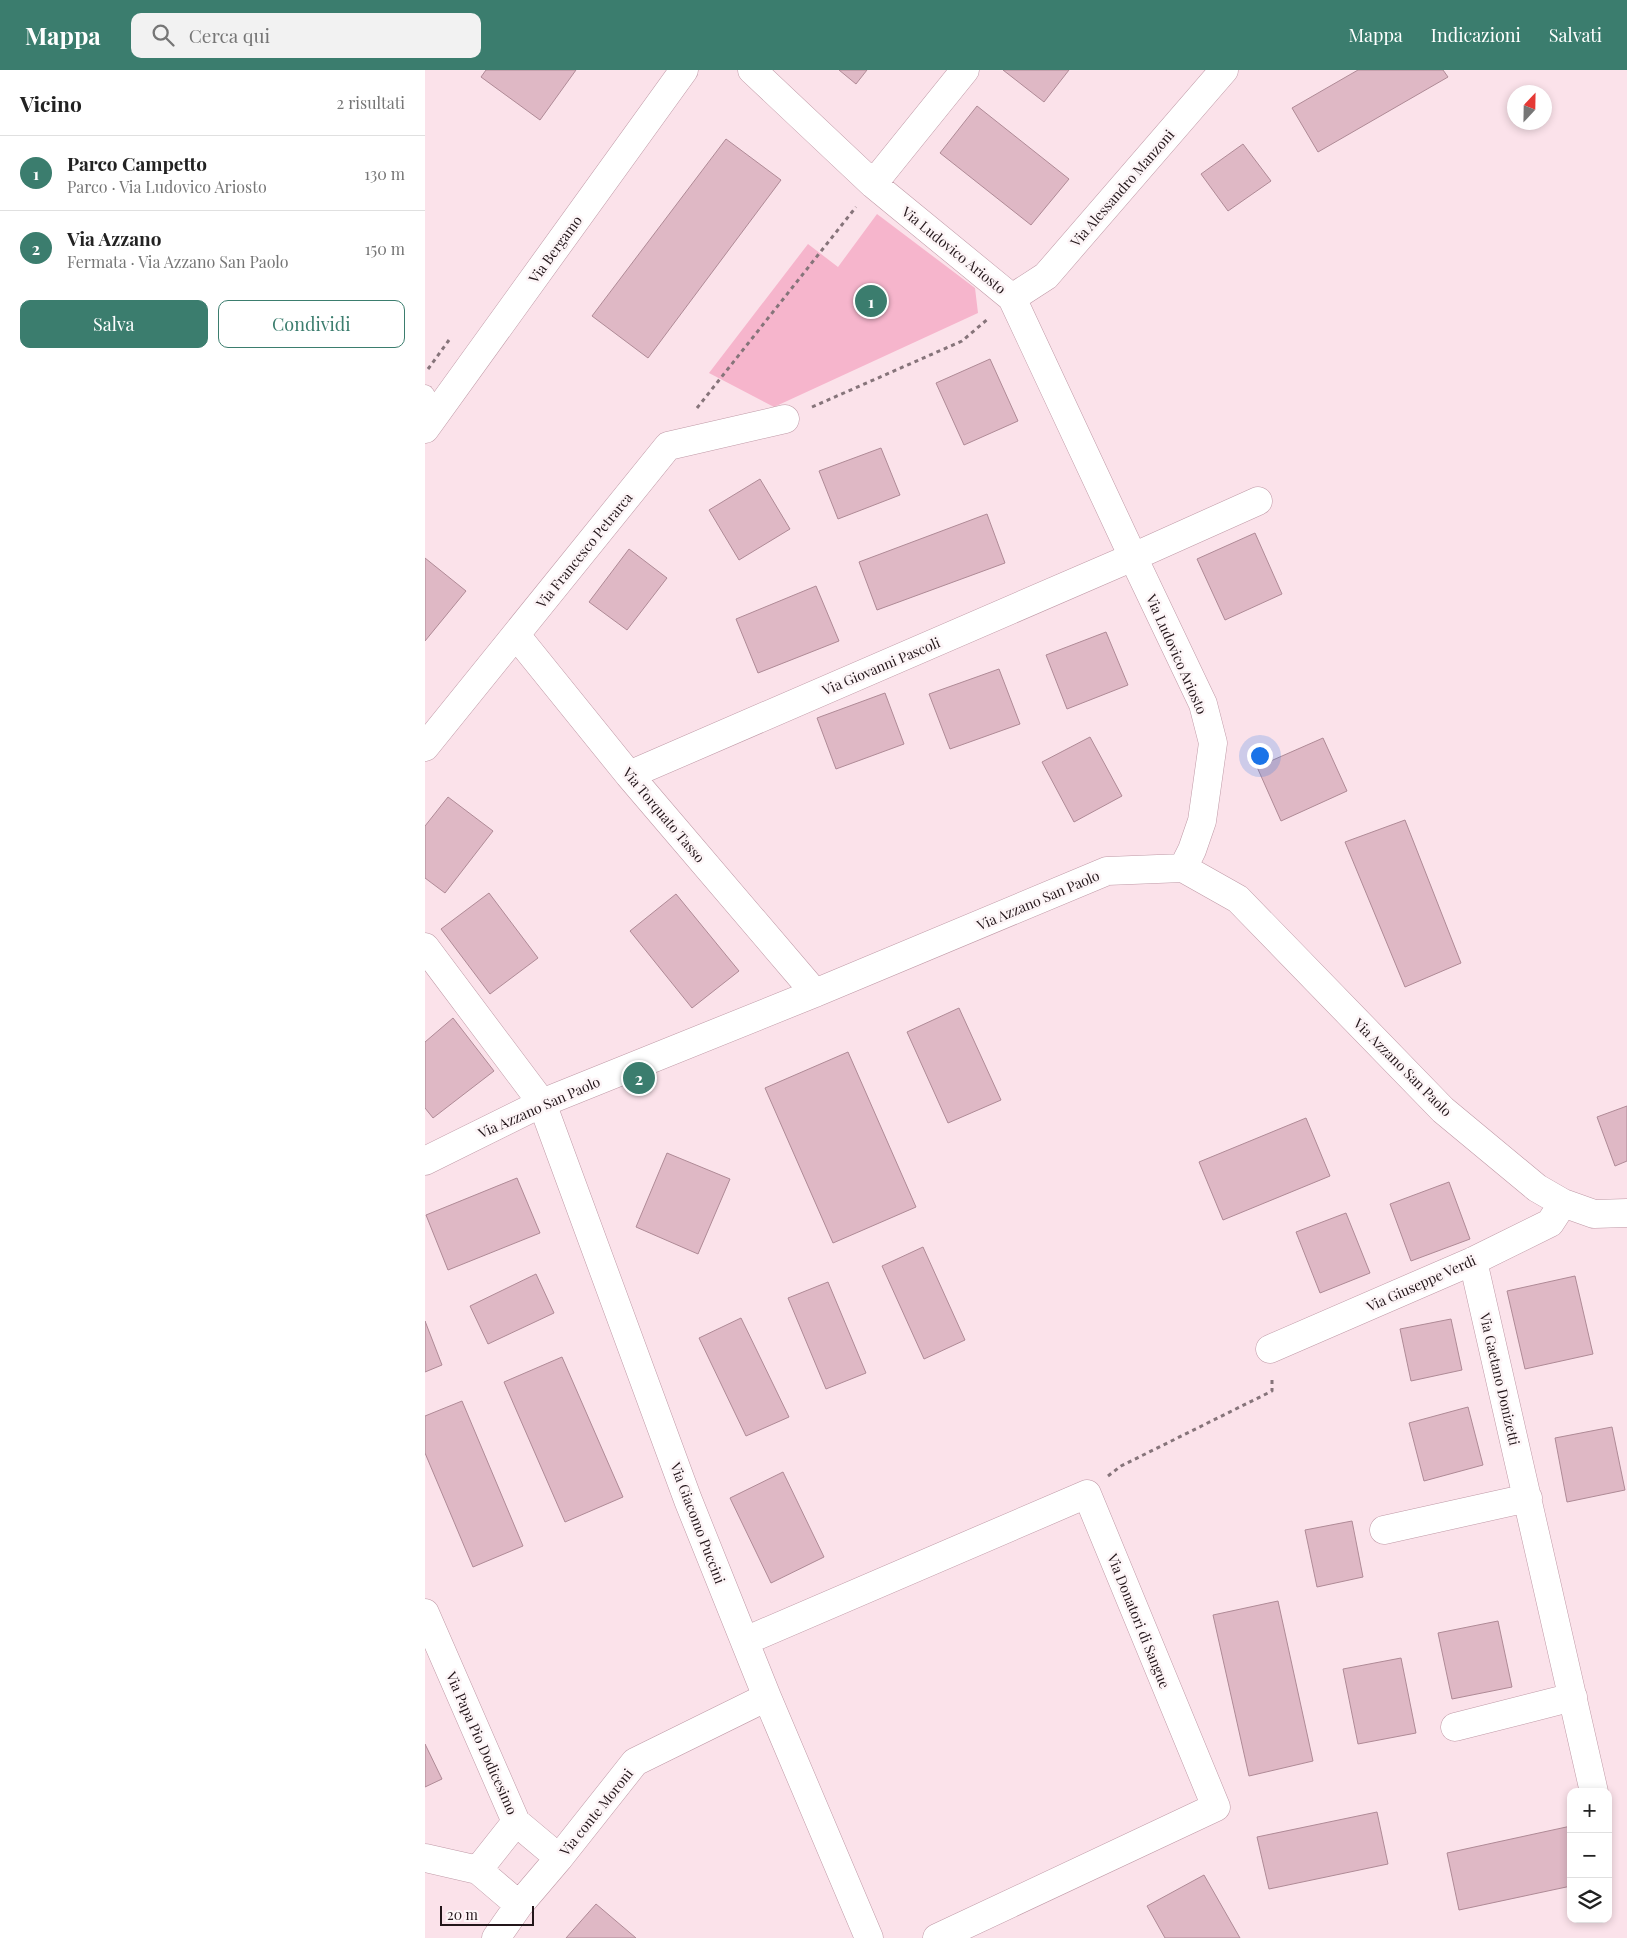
<!DOCTYPE html>
<html lang="it">
<head>
<meta charset="utf-8">
<style>
  :root { --surface:#fff; --page:#f2f2f2; --text:#222; --muted:#767676; --line:#e0e0e0; --accent:#3b7d6e }
  body { margin:0; font-family:"Playfair Display",serif; background:var(--page); color:var(--text) }
  .controls { position:absolute; right:15px; bottom:15px; display:grid; overflow:hidden; border-radius:10px; box-shadow:0 2px 8px #0003 }
  .controls button { width:45px; height:45px; display:grid; place-items:center; padding:0; border:0; border-bottom:1px solid var(--line); background:var(--surface); color:var(--text); font:25px sans-serif }
  .compass { position:absolute; left:1082px; top:15px; width:45px; height:45px; border-radius:50%; background:var(--surface); box-shadow:0 2px 8px #0003; rotate:22deg }
  .scale { position:absolute; left:15px; bottom:12px; width:94px; box-sizing:border-box; padding-left:5px; border:2px solid #23161a; border-top:0; font-size:14px; line-height:18px; white-space:nowrap; color:#23161a; -webkit-text-stroke:4px #fdf5f7; paint-order:stroke }
  .you { position:absolute; left:834px; top:685px; width:18px; height:18px; margin:-12px; border:4px solid #fff; border-radius:50%; background:#1a73e8; box-shadow:0 0 0 8px #1a73e833 }
  .badge { display:grid; place-items:center; width:32px; height:32px; border-radius:50%; background:var(--accent); color:#fff; font-size:16px; font-weight:700 }
  .pin { position:absolute; translate:-50% -50%; border:2px solid #fff; box-shadow:0 1px 5px #0006 }
  .list { margin:0; padding:0; list-style:none }
  h2 { display:flex; justify-content:space-between; align-items:center; height:65px; margin:0; padding:0 20px; font-size:21px }
  h2 small { font-size:16px; font-weight:400; color:var(--muted) }
  .list li { display:grid; grid-template-columns:32px 1fr auto; gap:15px; align-items:center; box-sizing:border-box; height:75px; padding:0 20px; border-top:1px solid var(--line) }
  .list b { display:block; font-size:19px; white-space:nowrap }
  .list p { margin:0; font-size:16px; white-space:nowrap; color:var(--muted) }
  .list em { font-size:16px; font-style:normal; color:var(--muted) }
  .actions { display:flex; gap:10px; padding:15px 20px }
  .actions a { flex:1; padding:11px 0; border:1px solid var(--accent); border-radius:10px; text-align:center; font-size:18px; color:var(--accent) }
  .actions .main { background:var(--accent); color:#fff }
  .icon { flex:none; width:28px; height:28px; fill:none; stroke:currentColor; stroke-width:2; stroke-linecap:round; stroke-linejoin:round }
  .map { position:relative; flex:none; width:1202px; height:1868px; overflow:hidden }
  header { display:flex; align-items:center; gap:30px; box-sizing:border-box; height:70px; padding:0 25px; background:var(--accent); color:#fff }
  header strong { font-size:24px }
  nav { display:flex; gap:28px; margin-inline-start:auto; font-size:18px }
  .search { width:350px; height:45px; background:var(--page); display:flex; align-items:center; gap:12px; box-sizing:border-box; padding:0 18px; border-radius:10px; color:var(--muted); font-size:19px }
  main { display:flex }
  aside { flex:1; background:var(--surface) }
  .map>svg:first-child { display:block }
</style>
</head>
<body>
<header>
<strong>Mappa</strong>
<div class="search"><svg class="icon" aria-label="search" viewBox="0 0 24 24"><circle cx="10" cy="10" r="6"/><path d="M15 15l6 6"/></svg>Cerca qui</div>
<nav><a>Mappa</a><a>Indicazioni</a><a>Salvati</a></nav>
</header>
<main>
<aside>
<h2>Vicino<small>2 risultati</small></h2>
<ul class="list">
<li><span class="badge">1</span><div><b>Parco Campetto</b><p>Parco · Via Ludovico Ariosto</p></div><em>130 m</em></li>
<li><span class="badge">2</span><div><b>Via Azzano</b><p>Fermata · Via Azzano San Paolo</p></div><em>150 m</em></li>
</ul>
<div class="actions"><a class="main">Salva</a><a>Condividi</a></div>
</aside>
<div class="map">
<svg width="1202" height="1868" viewBox="0 0 1202 1868">
  <rect width="100%" height="100%" fill="#fbe2ea"/>
  <path fill="#f6b5cc" d="M452,144L550,218L553,243L349,337L284,303L383,174L413,197Z"/>
  <path fill="#dfb8c5" stroke="#af8a96" d="M61,0H151L115,50L56,7Z
    M414,0H442L431,14Z
    M578,0H644L619,32Z
    M933,0H1018L1023,7L893,82L867,38Z
    M552,36L644,109L606,155L515,83Z
    M301,69L356,110L223,288L167,246Z
    M818,74L846,111L803,141L776,104Z
    M565,289L593,351L539,375L511,313Z
    M456,378L475,425L413,449L394,401Z
    M335,409L365,459L314,490L284,440Z
    M562,444L580,493L452,540L434,492Z
    M830,463L857,524L800,550L772,489Z
    M204,479L242,508L202,560L164,532Z
    M0,488L41,521L0,571Z
    M391,516L414,571L333,603L311,549Z
    M681,562L703,615L642,639L621,585Z
    M574,599L595,654L525,679L504,624Z
    M460,623L479,674L411,699L392,648Z
    M665,667L697,726L649,752L617,692Z
    M898,668L922,721L856,751L832,697Z
    M23,727L68,761L20,823L0,808V756Z
    M980,750L1036,893L980,917L920,772Z
    M64,823L113,888L65,924L16,859Z
    M251,824L314,901L267,938L205,861Z
    M534,938L576,1030L523,1053L482,962Z
    M28,948L69,1001L8,1048L0,1038V972Z
    M423,982L491,1137L408,1173L340,1018Z
    M1202,1036V1091L1190,1096L1172,1047Z
    M881,1048L905,1106L798,1150L774,1092Z
    M242,1083L305,1109L273,1184L211,1157Z
    M92,1108L115,1163L23,1200L1,1145Z
    M1024,1112L1045,1169L986,1191L965,1134Z
    M921,1143L945,1203L895,1223L871,1162Z
    M498,1177L540,1270L499,1289L457,1196Z
    M111,1204L129,1243L63,1274L45,1236Z
    M1150,1206L1168,1284L1100,1299L1082,1221Z
    M403,1212L441,1303L401,1319L363,1228Z
    M316,1248L364,1347L321,1366L274,1268Z
    M1026,1249L1037,1300L986,1311L975,1259Z
    M0,1251L17,1295L0,1302Z
    M137,1287L198,1427L140,1452L79,1312Z
    M37,1331L98,1476L48,1497L0,1383V1346Z
    M1043,1337L1058,1395L999,1411L984,1353Z
    M1187,1357L1200,1420L1142,1432L1130,1368Z
    M358,1402L399,1487L346,1513L305,1428Z
    M927,1451L938,1507L892,1517L880,1460Z
    M853,1531L888,1691L824,1706L788,1545Z
    M1073,1551L1087,1617L1027,1629L1013,1563Z
    M976,1588L991,1663L933,1674L918,1599Z
    M0,1674L17,1709L0,1717Z
    M952,1742L963,1794L844,1819L832,1767Z
    M1146,1756V1816L1034,1840L1022,1783Z
    M779,1805L815,1868H740L722,1836Z
    M171,1834L211,1868H141Z"/>
  <g fill="none" stroke-linecap="round" stroke-linejoin="round">
    <g stroke="#bf99a6" stroke-width="19">
      <path id="service" d="M0,324L12,343"/>
    </g>
    <g stroke="#bf99a6" stroke-width="29">
      <path id="minor" d="M327,0L448,114L587,228L708,487L778,634L788,673L777,751L767,780L758,798
        M448,114L540,0
        M587,228L621,206L799,0
        M0,359L259,0
        M91,565L204,705L390,923
        M0,677L243,376L360,349
        M204,705L708,487L833,431
        M0,877L117,1033L263,1430L342,1627L444,1868
        M0,1091L117,1033L390,923L682,801L758,798L813,829L1018,1040L1112,1118L1138,1133L1169,1144L1202,1143
        M1048,1191L1169,1722
        M845,1279L1048,1191L1125,1153L1138,1133
        M959,1460L1103,1428
        M0,1543L91,1752L134,1788
        M320,1571L662,1424L791,1737L512,1868
        M1030,1657L1148,1627
        M0,1788L53,1800L94,1835
        M53,1800L91,1752
        M71,1868L94,1835L134,1788L210,1692L342,1627"/>
    </g>
    <path stroke="#86747a" stroke-width="3" stroke-dasharray="4 4" stroke-linecap="butt" d="M3,299L24,270
      M387,337L537,271L564,248
      M272,338L431,137
      M683,1406L696,1396L847,1321V1308"/>
    <use href="#service" stroke="#fff" stroke-width="18"/>
    <use href="#minor" stroke="#fff" stroke-width="28"/>
  </g>
  <g text-anchor="middle" dominant-baseline="central" stroke-width="5" stroke-linejoin="round" paint-order="stroke">
    <g font-size="14" fill="#23161a" stroke="#fdf5f7">
      <text transform="translate(697 118) rotate(-49)">Via Alessandro Manzoni</text>
      <text transform="translate(130 179) rotate(-54)">Via Bergamo</text>
      <text transform="translate(529 180) rotate(39)">Via Ludovico Ariosto</text>
      <text transform="translate(159 480) rotate(-51)">Via Francesco Petrarca</text>
      <text transform="translate(752 584) rotate(66)">Via Ludovico Ariosto</text>
      <text transform="translate(456 596) rotate(-23)">Via Giovanni Pascoli</text>
      <text transform="translate(239 745) rotate(50)">Via Torquato Tasso</text>
      <text transform="translate(613 830) rotate(-23)">Via Azzano San Paolo</text>
      <text transform="translate(978 997) rotate(45)">Via Azzano San Paolo</text>
      <text transform="translate(114 1037) rotate(-24)">Via Azzano San Paolo</text>
      <text transform="translate(996 1213) rotate(-24)">Via Giuseppe Verdi</text>
      <text transform="translate(1075 1309) rotate(77)">Via Gaetano Donizetti</text>
      <text transform="translate(273 1453) rotate(69)">Via Giacomo Puccini</text>
      <text transform="translate(714 1551) rotate(68)">Via Donatori di Sangue</text>
      <text transform="translate(57 1673) rotate(66)">Via Papa Pio Dodicesimo</text>
      <text transform="translate(171 1742) rotate(-51)">Via conte Moroni</text>
    </g>
  </g>
</svg>
<div class="controls">
<button>+</button>
<button>−</button>
<button><svg class="icon" aria-label="layers" viewBox="0 0 24 24"><path d="M12 4l9 5-9 5-9-5zM3 14l9 5 9-5"/></svg></button>
</div>
<svg class="compass" viewBox="-18 -18 36 36"><path d="M0-13l5 13h-10z" fill="#e53935"/><path d="M0 13l5-13h-10z" fill="#767676"/></svg>
<div class="scale">20 m</div>
<div class="you"></div>
<div class="pin badge" style="left:446px;top:231px">1</div>
<div class="pin badge" style="left:214px;top:1008px">2</div>
</div>
</main>
</body>
</html>
